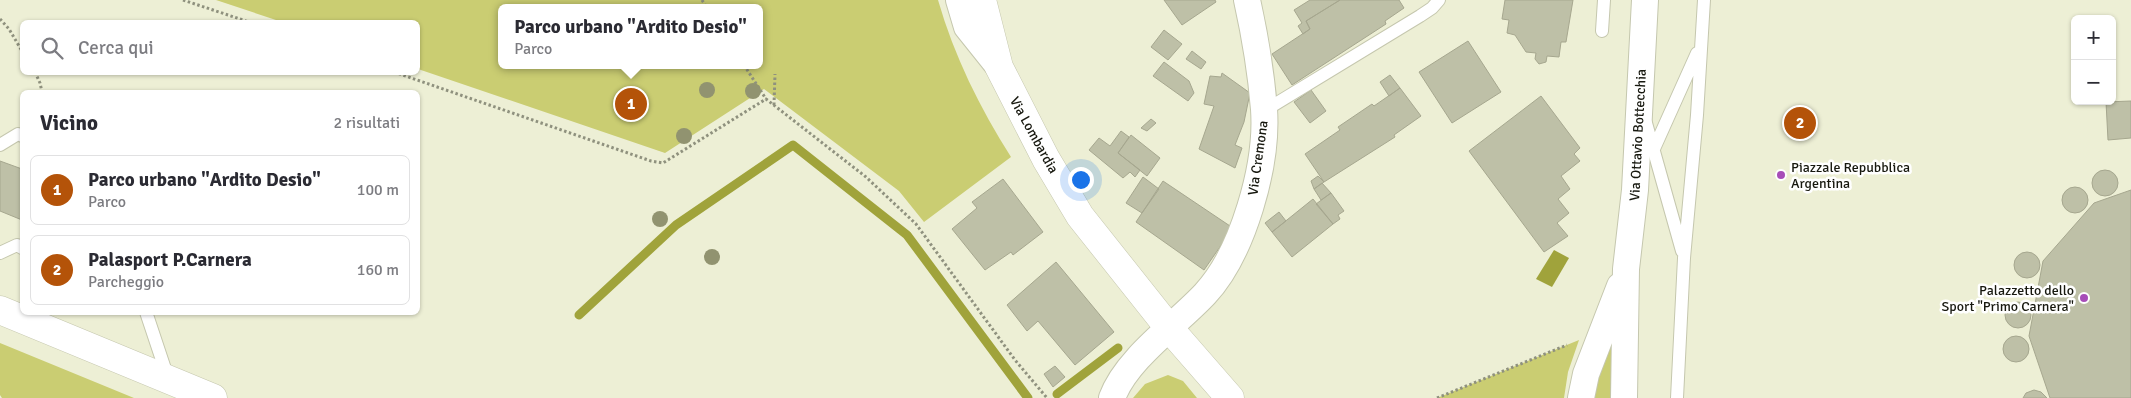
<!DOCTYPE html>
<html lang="it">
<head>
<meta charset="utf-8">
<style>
  :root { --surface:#fff; --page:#f7f7f7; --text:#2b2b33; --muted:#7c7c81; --line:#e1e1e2; --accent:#b45309 }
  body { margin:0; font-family:Signika,sans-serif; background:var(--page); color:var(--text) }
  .controls { position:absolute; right:15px; top:15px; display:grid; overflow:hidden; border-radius:8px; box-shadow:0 1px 4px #0004 }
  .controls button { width:45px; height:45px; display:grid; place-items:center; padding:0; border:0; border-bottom:1px solid var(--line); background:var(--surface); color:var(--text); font:25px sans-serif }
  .you { position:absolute; left:1080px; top:179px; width:18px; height:18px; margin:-12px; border:4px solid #fff; border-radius:50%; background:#1a73e8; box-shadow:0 0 0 8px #1a73e833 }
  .badge { display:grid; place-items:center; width:32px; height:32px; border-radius:50%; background:var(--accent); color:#fff; font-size:16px; font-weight:700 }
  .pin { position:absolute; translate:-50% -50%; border:2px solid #fff; box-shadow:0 1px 5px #0006 }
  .popup { position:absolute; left:498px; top:4px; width:265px; height:65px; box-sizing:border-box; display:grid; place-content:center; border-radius:8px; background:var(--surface); filter:drop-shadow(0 1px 4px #0005); font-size:16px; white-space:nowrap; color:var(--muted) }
  .popup b { font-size:19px; color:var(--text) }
  .popup::after { content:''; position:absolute; left:50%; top:100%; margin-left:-10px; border:10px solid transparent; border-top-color:var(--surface) }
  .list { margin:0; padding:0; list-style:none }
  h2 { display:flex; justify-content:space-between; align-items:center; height:65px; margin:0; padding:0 20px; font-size:21px }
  h2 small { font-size:16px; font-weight:400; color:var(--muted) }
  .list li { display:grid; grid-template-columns:32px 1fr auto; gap:15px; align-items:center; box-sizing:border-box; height:70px; margin:0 10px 10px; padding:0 10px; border:1px solid var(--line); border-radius:8px }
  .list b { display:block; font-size:19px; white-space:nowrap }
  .list p { margin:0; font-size:16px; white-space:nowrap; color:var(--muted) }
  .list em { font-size:16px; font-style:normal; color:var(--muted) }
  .icon { flex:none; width:28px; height:28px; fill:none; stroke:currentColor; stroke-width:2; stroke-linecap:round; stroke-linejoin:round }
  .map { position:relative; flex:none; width:2131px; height:398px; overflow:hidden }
  .search { position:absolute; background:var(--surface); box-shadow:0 1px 4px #0004; left:20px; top:20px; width:400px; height:55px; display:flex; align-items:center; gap:12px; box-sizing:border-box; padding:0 18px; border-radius:8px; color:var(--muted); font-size:19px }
  .panel { position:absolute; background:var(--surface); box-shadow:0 1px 4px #0004; left:20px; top:90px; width:400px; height:225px; border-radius:8px }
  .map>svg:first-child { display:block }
</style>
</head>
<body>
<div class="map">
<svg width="2131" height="398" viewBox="0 0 2131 398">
  <rect width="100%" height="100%" fill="#edefd5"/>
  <path fill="#cacd72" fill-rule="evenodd" d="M216,0H938C954,56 980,108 1011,157L924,222L899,191L764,89L665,153L418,69V22H282ZM502,8H760V65H502Z
    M1579,340L1568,372L1564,398H1437Z
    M0,343L134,398H2L0,395Z
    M1606,347L1618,348L1616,398H1591Z
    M1168,375L1183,381L1197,398H1133L1145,384Z"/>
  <path fill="#a0a33b" d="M1554,250L1569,258L1552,287L1536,279Z"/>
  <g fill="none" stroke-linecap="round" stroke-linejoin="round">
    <path stroke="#a0a33b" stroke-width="9" d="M579,315L676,225L793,145L907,235L1028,398
      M1057,394L1118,348"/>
  </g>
  <path fill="#bec0a7" stroke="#a6a78f" d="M1164,0H1215L1216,2L1182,25Z
    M1310,0H1340L1306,21L1310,29L1303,34L1298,26L1302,23L1294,10Z
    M1340,0H1399L1404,8L1385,21L1386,24L1292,85L1272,54L1310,29L1306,21Z
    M1505,0H1573L1566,42H1561L1559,57L1547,56L1546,62L1539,64L1535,59L1536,53L1526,52L1515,35L1507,33L1509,20L1502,19Z
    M1164,30L1182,44L1168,60L1151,47Z
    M1468,41L1501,92L1452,123L1419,72Z
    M1192,51L1206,62L1201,69L1186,59Z
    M1164,62L1189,81L1194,93L1188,101L1153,76Z
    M1222,73L1250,93L1244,122L1235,145L1242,148L1235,168L1199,149L1214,106L1204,104L1210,76L1221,77Z
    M1390,75L1400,88L1389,96L1380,82Z
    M1400,88L1421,116L1394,135L1395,137L1324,182L1305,154L1340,130L1338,127L1372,104L1374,106Z
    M1311,90L1326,111L1310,123L1294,102Z
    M1541,96L1580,148L1574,154L1580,161L1561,176L1570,189L1558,199L1569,213L1557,223L1568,236L1544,252L1469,151Z
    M2131,101V138L2108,140L2106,102Z
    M1151,119L1156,123L1147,131L1141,128Z
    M1121,131L1129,137L1118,153L1140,170L1135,177L1130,172L1123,178L1089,150L1099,138L1110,146Z
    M1131,135L1160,158L1147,176L1118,153Z
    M0,161L22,169V220L0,211Z
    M2092 183a13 13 0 1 1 26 0a13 13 0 1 1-26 0Z
    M1318,176L1324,182L1314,189L1311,181Z
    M1143,177L1159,189L1142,213L1126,203Z
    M1003,179L1043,232L1013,255L1011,252L985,270L952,229L977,208L972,202Z
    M1163,181L1233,228L1204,270L1136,222Z
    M1322,183L1331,193L1321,200L1314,189Z
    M2062 200a13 13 0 1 1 26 0a13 13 0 1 1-26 0Z
    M2131,190V398H2050L2029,336L2043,261L2094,203Z
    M1331,193L1344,211L1338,215L1340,219L1333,224L1316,204Z
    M1313,199L1333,224L1292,257L1272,232Z
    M1279,212L1286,221L1272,232L1265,223Z
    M2014 265a13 13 0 1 1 26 0a13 13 0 1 1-26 0Z
    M1056,262L1114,332L1075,365L1038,321L1027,331L1007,305Z
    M2005 315a13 13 0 1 1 26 0a13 13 0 1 1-26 0Z
    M2003 349a13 13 0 1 1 26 0a13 13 0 1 1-26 0Z
    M1055,366L1065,377L1053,387L1044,374Z
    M2034,390L2041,392L2047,398H2023L2026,393Z"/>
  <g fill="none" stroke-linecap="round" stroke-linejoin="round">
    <g stroke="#c5c7ae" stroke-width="14">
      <path id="lane" d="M1602,31L1604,0
        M1264,111L1420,16L1432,8L1439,0
        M1646,123L1682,251
        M0,145L18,134L22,136
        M1653,151L1697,53
        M0,253L17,245L22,248
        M146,312L168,378
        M1677,398L1684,258L1697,115L1704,0"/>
    </g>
    <g stroke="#c5c7ae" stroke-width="28">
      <path id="street" d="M959,0L967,27L999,67
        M1112,398C1126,359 1177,324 1205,294C1243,253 1268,165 1264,109C1261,72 1255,36 1247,0
        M1581,398L1586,374L1620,286
        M1624,398L1626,269L1635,190L1645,0"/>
    </g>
    <g stroke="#c5c7ae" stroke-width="29">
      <path id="secondary" d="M982,0L999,67L1046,159L1080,216L1169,328L1230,398"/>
    </g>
    <g stroke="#c5c7ae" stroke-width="29">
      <path id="primary" d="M0,310L213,398"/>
    </g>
    <path stroke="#8f917e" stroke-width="3" stroke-dasharray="2.5 2.5" stroke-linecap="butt" d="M183,0L249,22
      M702,0L707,8
      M0,19L9,29L22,51
      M744,65L766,99
      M35,72L40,83L42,92
      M394,72L651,161L663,163L766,99L866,177L916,224L1015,360L1047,398
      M774,105L775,74
      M1437,398L1567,345"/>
    <use href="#lane" stroke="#fff" stroke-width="12"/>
    <use href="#street" stroke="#fff" stroke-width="26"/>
    <use href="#secondary" stroke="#fff" stroke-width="28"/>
    <use href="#primary" stroke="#fff" stroke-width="28"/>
  </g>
  <g fill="#919370">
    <circle cx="707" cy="90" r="8"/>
    <circle cx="753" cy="91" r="8"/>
    <circle cx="684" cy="136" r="8"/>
    <circle cx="660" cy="219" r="8"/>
    <circle cx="712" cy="257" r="8"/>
  </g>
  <g fill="#a74db8" stroke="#fff" stroke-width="2">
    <circle cx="1781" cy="175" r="5"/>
    <circle cx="2084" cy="298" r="5"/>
  </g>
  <g text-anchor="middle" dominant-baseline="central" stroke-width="5" stroke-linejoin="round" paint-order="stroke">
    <g font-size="14" fill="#17180f" stroke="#fff">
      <text transform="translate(1034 135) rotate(61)">Via Lombardia</text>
      <text transform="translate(1638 135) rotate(-87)">Via Ottavio Bottecchia</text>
      <text transform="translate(1258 158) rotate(-82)">Via Cremona</text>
    </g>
    <g font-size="14" fill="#17180f" stroke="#fff" text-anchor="start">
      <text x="1791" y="167">Piazzale Repubblica<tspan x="1791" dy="16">Argentina</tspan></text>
      <text x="2074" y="290" text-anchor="end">Palazzetto dello<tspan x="2074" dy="16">Sport "Primo Carnera"</tspan></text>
    </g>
  </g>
</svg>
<div class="controls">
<button>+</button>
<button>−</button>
</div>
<div class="you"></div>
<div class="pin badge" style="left:631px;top:104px">1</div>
<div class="popup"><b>Parco urbano &quot;Ardito Desio&quot;</b>Parco</div>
<div class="pin badge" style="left:1800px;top:123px">2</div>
<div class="search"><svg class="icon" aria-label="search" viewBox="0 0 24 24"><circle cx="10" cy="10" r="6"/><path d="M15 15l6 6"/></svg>Cerca qui</div>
<section class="panel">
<h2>Vicino<small>2 risultati</small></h2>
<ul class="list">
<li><span class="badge">1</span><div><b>Parco urbano &quot;Ardito Desio&quot;</b><p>Parco</p></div><em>100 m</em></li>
<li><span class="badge">2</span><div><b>Palasport P.Carnera</b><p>Parcheggio</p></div><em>160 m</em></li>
</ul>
</section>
</div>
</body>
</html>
